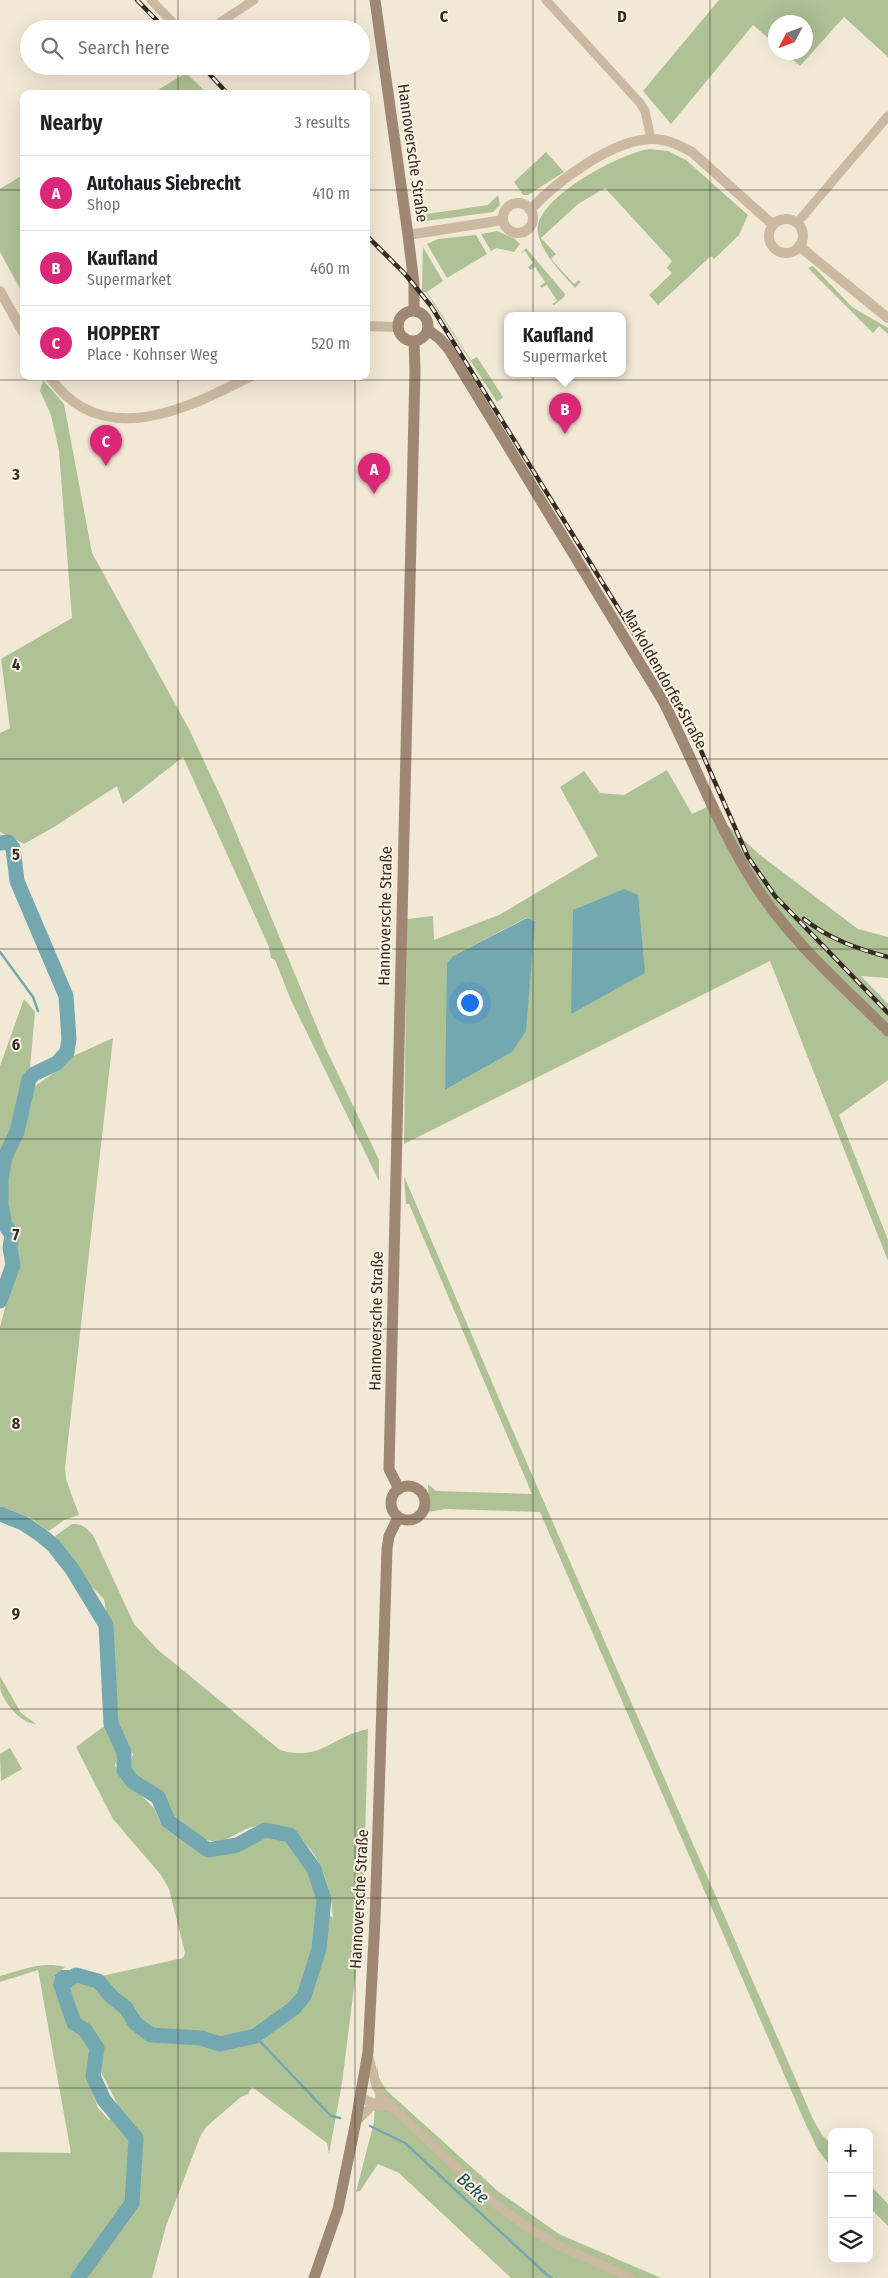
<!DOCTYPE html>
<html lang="en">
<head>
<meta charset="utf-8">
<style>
  :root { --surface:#fff; --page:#f6f6f6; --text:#202124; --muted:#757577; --line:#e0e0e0; --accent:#db2777 }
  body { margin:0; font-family:"Fira Sans Condensed",sans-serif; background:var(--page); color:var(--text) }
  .controls { position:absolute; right:15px; bottom:15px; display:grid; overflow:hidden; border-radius:10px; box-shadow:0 5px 20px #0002 }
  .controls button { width:45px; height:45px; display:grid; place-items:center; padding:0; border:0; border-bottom:1px solid var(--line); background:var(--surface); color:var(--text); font:25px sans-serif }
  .compass { position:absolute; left:768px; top:15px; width:45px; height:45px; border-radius:50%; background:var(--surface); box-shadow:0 5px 20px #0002; rotate:229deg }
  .you { position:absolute; left:469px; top:1002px; width:18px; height:18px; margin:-12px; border:4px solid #fff; border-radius:50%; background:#1a73e8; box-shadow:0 0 0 8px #1a73e833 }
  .badge { display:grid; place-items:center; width:32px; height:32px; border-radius:50%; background:var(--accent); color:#fff; font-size:16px; font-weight:700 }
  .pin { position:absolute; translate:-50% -41px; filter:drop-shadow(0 1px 2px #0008) }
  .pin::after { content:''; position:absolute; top:26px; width:18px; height:15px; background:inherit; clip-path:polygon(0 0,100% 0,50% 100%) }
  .popup { position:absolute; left:504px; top:312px; width:122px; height:65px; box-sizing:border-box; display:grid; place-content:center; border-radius:10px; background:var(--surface); filter:drop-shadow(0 1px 4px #0005); font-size:16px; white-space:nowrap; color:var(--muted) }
  .popup b { font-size:19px; color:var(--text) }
  .popup::after { content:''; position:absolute; left:50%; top:100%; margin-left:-10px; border:10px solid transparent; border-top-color:var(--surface) }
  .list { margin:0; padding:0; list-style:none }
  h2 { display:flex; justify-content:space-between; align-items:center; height:65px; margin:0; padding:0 20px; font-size:21px }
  h2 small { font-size:16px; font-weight:400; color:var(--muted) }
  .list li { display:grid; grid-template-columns:32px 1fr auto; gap:15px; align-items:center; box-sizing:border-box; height:75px; padding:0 20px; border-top:1px solid var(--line) }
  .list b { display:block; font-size:19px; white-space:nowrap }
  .list p { margin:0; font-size:16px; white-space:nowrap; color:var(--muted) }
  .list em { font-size:16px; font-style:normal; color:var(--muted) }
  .icon { flex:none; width:28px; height:28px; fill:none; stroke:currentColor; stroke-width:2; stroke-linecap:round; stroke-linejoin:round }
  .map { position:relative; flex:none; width:888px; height:2278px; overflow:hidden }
  .search { position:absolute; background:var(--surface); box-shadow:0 5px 20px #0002; left:20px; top:20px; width:350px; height:55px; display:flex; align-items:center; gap:12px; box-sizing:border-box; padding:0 18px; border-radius:28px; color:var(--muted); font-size:19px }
  .panel { position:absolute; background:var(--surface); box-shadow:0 5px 20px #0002; left:20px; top:90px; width:350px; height:290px; border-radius:10px }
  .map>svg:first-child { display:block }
</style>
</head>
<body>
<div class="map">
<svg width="888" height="2278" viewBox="0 0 888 2278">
  <rect width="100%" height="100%" fill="#f2e8d6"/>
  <path fill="#afc296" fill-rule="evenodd" d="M719,0H888V57L844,17L800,66L785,53L806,52V22H776L775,44L753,25L671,124L643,91Z
    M186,73L208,94H151Z
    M650,149L668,151L686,160L748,215L739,235L714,259L711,256L658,305L649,295L672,273L667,268L672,261L605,188L578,204L541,238L556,254L551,259L574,284L579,280L581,282L575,288C561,272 543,255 538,234C530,200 622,152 650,149Z
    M546,152L564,172L528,195H523L514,182Z
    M24,174V296L0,252V189Z
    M498,195L500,205L493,212L426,221L416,214L414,209L418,208L420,215L488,205Z
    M497,231L515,239L520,244L514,252L496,248L491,251L481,234Z
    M476,235L487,254L447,278L427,244L438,239Z
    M423,247L443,281L427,292L471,360L477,357L503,397L497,402L426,292H422Z
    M526,248L565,294L564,297L554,305L552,304L557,301L547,285L541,288L540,286L545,282L535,267L530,270L528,267L533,263L525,251L520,254Z
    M813,266L852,307L888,328V334L879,326L873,333L808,268Z
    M43,380L64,404L92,553L189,729L225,806L326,1049L379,1160V1181L290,998L275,960L271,958L269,947L183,757L123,804L117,786L54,827L24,844L0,832V733L10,728L1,659L72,618L59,451L51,415L40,391Z
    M667,770L692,814L707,807L760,855L858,929L888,937V978L861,976L888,1004V1080L839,1115L888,1240V1261L770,961L404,1144L407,919L433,916L434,940L499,915L598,856L560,787L584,771L600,793L624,795ZM526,918L535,921L512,1052L445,1090L453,956Z
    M24,999L35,1012L30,1068L27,1072L19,1110L0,1167V1066Z
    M113,1038L65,1468L66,1479L79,1515L64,1520L49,1531L29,1517L0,1506V1327L19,1255L16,1246L18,1236L9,1218L4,1199L7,1167L26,1125L29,1099L34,1087L62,1067L71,1057Z
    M404,1176L506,1415L813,2119L822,2135L832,2145V2168L818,2150L806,2125L540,1512L445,1509L429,1512L428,1484L436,1491L532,1494L409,1204H406Z
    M72,1524C82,1524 86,1527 93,1535L134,1624L157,1649L280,1750C322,1762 331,1736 368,1729L363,1915L342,2083L329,2154L327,2143L252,2087L248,2094L241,2097L206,2127L200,2137L166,2226L152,2278H0V2152L71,2153L38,1970L0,1982V1976C22,1970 42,1961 65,1967L55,1975L53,1986L60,1994L70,2028L85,2039L91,2054L87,2078L98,2108L109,2120L123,2115L99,2068L102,2051L93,2030L77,2019L69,1992L72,1981H79L183,1958L185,1953L169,1889L161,1875L113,1819L76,1747L106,1725L118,1751L115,1766L123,1778L154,1808L160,1822L197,1851L208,1853L237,1849L265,1836L286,1839C293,1848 302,1857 308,1867C318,1885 317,1906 333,1918C332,1911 332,1903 330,1895C322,1856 296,1816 252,1827C239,1830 227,1843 212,1841C198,1839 180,1826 172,1814C169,1809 168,1804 165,1800C159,1793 150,1790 143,1784C137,1780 133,1772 129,1767L133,1754L116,1723L115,1666L104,1599L89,1584L55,1536Z
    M0,1676L21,1713L36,1724C21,1723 7,1706 1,1692C0,1687 0,1681 0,1676Z
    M10,1748L22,1769L1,1781L0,1754Z
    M377,2065L379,2078L386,2090L499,2192L559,2234L661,2278H511L399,2173L378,2164L360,2191L356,2192L374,2122Z
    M869,2184L888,2204V2226L869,2207Z"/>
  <path fill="#74a8b1" d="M624,889L638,895L645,973L571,1014L573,910Z
    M527,918L535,921L526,1031L512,1052L445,1090L447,964L453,956Z
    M61,1970H70L79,1981H72L69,1992L71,2000L63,2002L60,1994L53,1986L55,1975Z"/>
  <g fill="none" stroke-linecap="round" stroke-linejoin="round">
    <path stroke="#74a8b1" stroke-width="2.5" d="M0,952L33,997L38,1011
      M255,2036L331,2116L340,2118
      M370,2126L405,2143L547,2275L552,2278"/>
    <path stroke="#74a8b1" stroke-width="15" d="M0,843L8,842L13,848L17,881L66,996L69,1039L67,1052L57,1063L34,1074L29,1079L17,1132L5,1157L1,1178V1204L5,1225L12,1235L10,1248L13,1265L0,1301
      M0,1514L23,1523L41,1535L53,1545L72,1569L106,1625L111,1724L124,1752V1770L132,1781L158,1797L168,1821L208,1850L237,1845L265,1830L290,1835L314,1869L324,1899L319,1949L304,1996L294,2008L255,2036L220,2044L201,2038L151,2035L135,2023L126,2008L112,1997L98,1981L76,1975L61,1985L74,2023L85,2030L97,2048L93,2076L104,2100L136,2138L132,2203L78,2278"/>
    <path stroke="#cbb9a2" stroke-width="9" d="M151,0L179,29
      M546,0L640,103L645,111L651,139
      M210,29L254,0
      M797,223L888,116
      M369,2057L376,2086L382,2097L494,2203L523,2224L555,2244L631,2278
      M361,2097L368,2101L392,2108
      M357,2121L371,2107L380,2105"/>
    <path stroke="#cbb9a2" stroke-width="10" d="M503 218a15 15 0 1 1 30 0a15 15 0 1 1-30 0Z
      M530,210C556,182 613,139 652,139C667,139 679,145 692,152L773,225
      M769 236a17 17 0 1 1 34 0a17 17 0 1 1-34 0Z
      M408,235L503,220
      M799,246L888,318
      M0,291L24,334
      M366,326L398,327
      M49,376C101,452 187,409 251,376"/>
    <path stroke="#9e8773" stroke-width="11" d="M375,0L408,235L414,284V311
      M398 326a15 15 0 1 1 30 0a15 15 0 1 1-30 0Z
      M428,330L439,338L448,348L663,701C695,763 719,830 757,888C792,942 843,986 888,1031
      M391 1503a17 17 0 1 1 34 0a17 17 0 1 1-34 0Z
      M399,1489L389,1469L415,371L414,341
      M314,2278L338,2209L356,2121L368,2052L375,1920L387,1549L389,1536L398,1518"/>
    <g stroke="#352b25" stroke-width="4.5">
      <path id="rail" d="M137,0L165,29
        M202,66L228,94
        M366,235L405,274L431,306L687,719L748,857L775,896L888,1013
        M804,919C829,939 858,949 888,957"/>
    </g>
    <use href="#rail" stroke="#faf2e2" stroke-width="2.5" stroke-dasharray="8" stroke-linecap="butt"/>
  </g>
  <path fill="none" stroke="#352b25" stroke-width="1" stroke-opacity="0.55" d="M178,0V29M355,0V29M533,0V2278M710,0V2278M178,66V94M355,66V94M0,190H24M366,190H888M178,376V2278M355,376V2278M0,380H888M0,570H888M0,759H888M0,949H888M0,1139H888M0,1329H888M0,1519H888M0,1709H888M0,1898H888M0,2088H888"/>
  <g text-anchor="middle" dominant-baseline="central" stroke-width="4" stroke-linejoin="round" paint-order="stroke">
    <g font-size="16" fill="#352b25" stroke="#faf2e2">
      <text transform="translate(413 153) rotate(82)">Hannoversche Straße</text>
      <text transform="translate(665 679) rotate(61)">Markoldendorfer Straße</text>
      <text transform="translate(385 916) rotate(-89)">Hannoversche Straße</text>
      <text transform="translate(376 1321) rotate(-89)">Hannoversche Straße</text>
      <text transform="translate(359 1899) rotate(-87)">Hannoversche Straße</text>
    </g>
    <g font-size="18" font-style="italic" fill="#184e58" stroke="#faf2e2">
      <text transform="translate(473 2188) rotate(42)">Beke</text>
    </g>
  </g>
  <g font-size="16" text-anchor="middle" font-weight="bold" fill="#352b25" stroke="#faf2e2" stroke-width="4" stroke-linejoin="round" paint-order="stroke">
    <text x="444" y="22">C</text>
    <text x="622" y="22">D</text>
    <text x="16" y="480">3</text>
    <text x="16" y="670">4</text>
    <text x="16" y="860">5</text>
    <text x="16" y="1050">6</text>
    <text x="16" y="1240">7</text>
    <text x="16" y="1429">8</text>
    <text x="16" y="1619">9</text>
  </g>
</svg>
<div class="controls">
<button>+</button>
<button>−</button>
<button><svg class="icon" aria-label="layers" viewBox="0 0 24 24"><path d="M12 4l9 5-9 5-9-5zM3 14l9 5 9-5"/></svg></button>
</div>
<svg class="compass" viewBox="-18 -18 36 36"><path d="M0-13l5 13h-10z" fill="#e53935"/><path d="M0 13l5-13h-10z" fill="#757577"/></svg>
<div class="you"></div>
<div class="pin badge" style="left:374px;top:494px">A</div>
<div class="pin badge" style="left:565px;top:434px">B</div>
<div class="popup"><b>Kaufland</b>Supermarket</div>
<div class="pin badge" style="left:106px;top:466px">C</div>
<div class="search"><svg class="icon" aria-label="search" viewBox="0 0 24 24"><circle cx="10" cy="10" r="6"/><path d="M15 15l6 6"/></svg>Search here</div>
<section class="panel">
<h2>Nearby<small>3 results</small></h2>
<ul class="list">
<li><span class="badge">A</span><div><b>Autohaus Siebrecht</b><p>Shop</p></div><em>410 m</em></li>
<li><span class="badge">B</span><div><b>Kaufland</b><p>Supermarket</p></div><em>460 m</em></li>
<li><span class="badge">C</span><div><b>HOPPERT</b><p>Place · Kohnser Weg</p></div><em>520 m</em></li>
</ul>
</section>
</div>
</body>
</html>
